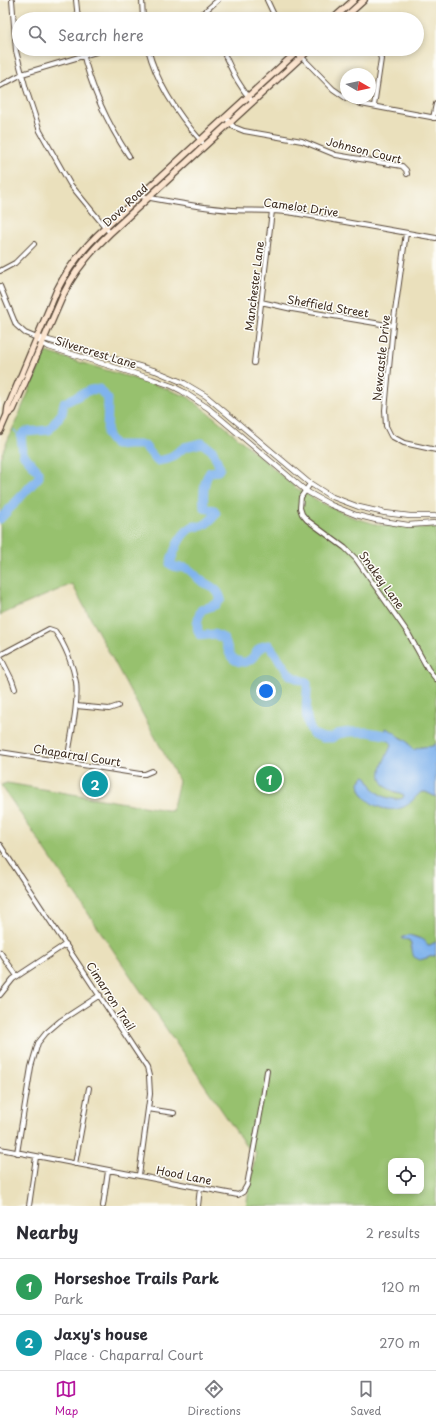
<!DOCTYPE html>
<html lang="en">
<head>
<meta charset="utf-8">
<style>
  :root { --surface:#fff; --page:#f7f7f7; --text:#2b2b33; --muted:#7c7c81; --line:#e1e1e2; --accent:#b5179e }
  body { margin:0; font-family:"Playpen Sans",sans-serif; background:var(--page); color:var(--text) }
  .controls { position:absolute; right:12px; bottom:12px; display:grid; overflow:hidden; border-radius:8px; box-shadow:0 2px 6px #0003 }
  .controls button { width:36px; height:36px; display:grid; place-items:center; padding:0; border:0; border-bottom:1px solid var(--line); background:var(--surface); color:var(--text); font:20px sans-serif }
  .compass { position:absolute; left:340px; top:68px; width:36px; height:36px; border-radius:50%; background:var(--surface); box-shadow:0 2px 6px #0003; rotate:99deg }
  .you { position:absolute; left:266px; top:691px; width:14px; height:14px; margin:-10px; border:3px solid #fff; border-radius:50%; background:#1a73e8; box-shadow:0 0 0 6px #1a73e833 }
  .badge { display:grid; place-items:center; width:26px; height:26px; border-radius:50%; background:var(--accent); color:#fff; font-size:13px; font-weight:700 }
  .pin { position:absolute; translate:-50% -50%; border:2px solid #fff; box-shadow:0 1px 4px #0006 }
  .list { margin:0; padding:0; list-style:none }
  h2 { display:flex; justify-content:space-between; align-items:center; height:52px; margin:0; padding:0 16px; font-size:17px }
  h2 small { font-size:13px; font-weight:400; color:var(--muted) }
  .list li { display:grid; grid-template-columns:26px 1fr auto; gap:12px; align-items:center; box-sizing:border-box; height:56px; padding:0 16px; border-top:1px solid var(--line) }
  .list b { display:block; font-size:15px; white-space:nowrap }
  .list p { margin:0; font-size:13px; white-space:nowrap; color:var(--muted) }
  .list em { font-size:13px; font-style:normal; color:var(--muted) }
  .icon { flex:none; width:22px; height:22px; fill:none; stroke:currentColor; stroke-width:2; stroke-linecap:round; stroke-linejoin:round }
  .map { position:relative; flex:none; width:436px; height:1206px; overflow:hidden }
  .search { position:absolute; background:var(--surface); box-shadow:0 2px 6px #0003; left:12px; right:12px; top:12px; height:44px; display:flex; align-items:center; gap:10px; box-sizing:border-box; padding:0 14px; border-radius:22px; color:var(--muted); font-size:15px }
  .sheet { height:164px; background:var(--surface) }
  nav { display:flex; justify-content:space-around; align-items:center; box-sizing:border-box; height:56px; border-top:1px solid var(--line); background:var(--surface); font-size:11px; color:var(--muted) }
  nav a { display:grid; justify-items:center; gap:2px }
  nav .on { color:var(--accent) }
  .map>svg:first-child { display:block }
</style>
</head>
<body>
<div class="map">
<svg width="436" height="1206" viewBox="0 0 436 1206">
  <rect width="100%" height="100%" fill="#fdfcf7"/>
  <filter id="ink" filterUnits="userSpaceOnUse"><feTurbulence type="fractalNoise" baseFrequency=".025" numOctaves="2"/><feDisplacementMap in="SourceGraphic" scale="8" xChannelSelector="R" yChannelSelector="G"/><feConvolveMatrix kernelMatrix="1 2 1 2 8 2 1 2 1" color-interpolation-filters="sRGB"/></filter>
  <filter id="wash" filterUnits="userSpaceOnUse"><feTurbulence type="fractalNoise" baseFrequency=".012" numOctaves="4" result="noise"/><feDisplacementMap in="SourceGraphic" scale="16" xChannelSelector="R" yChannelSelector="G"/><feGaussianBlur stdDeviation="0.9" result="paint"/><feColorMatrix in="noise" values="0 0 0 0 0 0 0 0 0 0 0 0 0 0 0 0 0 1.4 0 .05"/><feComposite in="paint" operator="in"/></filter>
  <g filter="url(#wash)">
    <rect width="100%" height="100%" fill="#eae0bc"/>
    <path fill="#97c16e" stroke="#697646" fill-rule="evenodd" d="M46,352L162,387L188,397L215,418L296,488L320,502L352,517L379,525L422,528L436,526V734L435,736L436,743C432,748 429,746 423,747C420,747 417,749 413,750L403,738L397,736L389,729L390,740L392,742L391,746L394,792L401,793L404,795L403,798C397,801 384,798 378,793C373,790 370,782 367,777L364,776L361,778L360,790C372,807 387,815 406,804C412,802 416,796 421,792H426L436,797V942L430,945H427C421,937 412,934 403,937C409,941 411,940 411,948L424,959L436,955V1206H246L256,1152L246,1146L1,785L7,783L172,811L179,781L72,584L0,615V458ZM391,1161H421V1191H391Z"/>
    <path fill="#80b3ed" stroke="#5e6e86" d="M386,728L394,732L397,736L406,740L413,750C417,749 420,747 423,747C429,746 432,748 436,743V797L426,792H421C415,797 409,806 401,808C384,814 359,801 359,782L364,776L367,777C370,782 373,790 378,793C384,798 397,801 403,798L404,795C399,792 394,792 389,789C371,776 387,758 392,743L384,738Z
      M409,935L424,940L428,945H430L436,942V955L420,960L414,957C411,951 413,944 409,940L402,939L403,937Z"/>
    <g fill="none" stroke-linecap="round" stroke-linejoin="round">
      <path stroke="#80b3ed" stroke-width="1.5" d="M14,430L21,437"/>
      <path stroke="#80b3ed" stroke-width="9" d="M0,519L39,477V472L23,454L21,437L25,432L49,430L62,413L64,403L90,390L99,389L108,399L107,435L115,445H144L157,461L168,459L185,447L202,443L213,451L220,468L218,471L210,472C203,481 203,496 204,508L214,510L216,514C212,519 207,524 202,526C198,527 195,525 192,527C179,535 174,551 170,564C175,568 180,567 186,568C192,570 195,576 200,580C209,586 218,588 221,599L215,605L201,610C198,618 195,627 200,635H207L214,634C216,635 221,637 223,638C230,647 226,659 241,662C244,662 245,663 248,661C258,656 255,646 269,645L290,675L307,683C308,704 302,715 313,734L323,738H332L337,734L349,732H368L391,736L395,740"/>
    </g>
  </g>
  <g filter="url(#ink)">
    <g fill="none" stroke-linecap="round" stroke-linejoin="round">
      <g stroke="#554536" stroke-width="6">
        <path id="minor" d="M12,0L16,51L26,89L40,131L70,184L110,233
          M76,0L78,19
          M142,0L143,19
          M267,0L276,19
          M196,19L218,0
          M82,49C91,88 107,123 129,156
          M148,49C157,84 178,115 202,142
          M222,49C232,70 237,84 253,102
          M294,49L333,89L346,98
          M0,86L22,74L106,49
          M347,98L361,104L436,118
          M374,106L381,59L378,49
          M225,117L234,127L244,131L302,141L336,155L402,166L406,170L407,174
          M433,118L436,104
          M140,196C171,202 201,208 232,210C253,211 273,210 294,213L436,238
          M406,233L393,326L385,410L386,426L391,436L404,443L436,450
          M0,271L15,263L34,244
          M0,286L16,325L25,333L37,338
          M261,302L292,309L393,326
          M254,363L272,211
          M310,484L301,497L300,508L302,514L307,520L345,548L356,559L408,633L428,669L436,679
          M0,655L49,629L55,631C65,645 73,665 76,682C79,703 70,740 67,762
          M0,656L12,680L15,689
          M76,706L109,709L118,706
          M0,752L140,774H145L152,771
          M0,845L147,1068L149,1076L150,1094L139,1175
          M0,952L17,976
          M0,995L13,979L66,944
          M148,1109L174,1113
          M0,1149L238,1195L243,1192L247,1185L262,1104L267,1071
          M17,1153L31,1067L38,1043L46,1033L60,1021L100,995
          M75,1164L89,1088
          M29,1206L36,1157
          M103,1206L108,1171
          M198,1206L200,1188"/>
      </g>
      <g stroke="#554536" stroke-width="6">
        <path id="tertiary" d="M37,338L42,344L49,347L152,379L172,386L182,391L208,408L306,491L331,505L356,515L376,520L408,525L436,523
          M41,338L156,371L184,383L206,396L308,482L330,496L359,507L385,513L410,516H436"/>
      </g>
      <g stroke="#554536" stroke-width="8">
        <path id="secondary" d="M333,19L354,0
          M343,19L364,0
          M7,415L13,410L64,293C75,270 91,251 110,233L310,49
          M0,431L7,415L8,407L57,290C69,266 85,246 105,228L300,49"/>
      </g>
      <use href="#minor" stroke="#fff" stroke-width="4"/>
      <use href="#tertiary" stroke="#fff" stroke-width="4.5"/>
      <use href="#secondary" stroke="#fce5cf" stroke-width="5.5"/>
    </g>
  </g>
  <g text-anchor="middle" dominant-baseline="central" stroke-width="3" stroke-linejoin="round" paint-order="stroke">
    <g font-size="11" fill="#3b2a1e" stroke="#fdfcf7">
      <text transform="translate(364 150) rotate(14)">Johnson Court</text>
      <text transform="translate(125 205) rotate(-43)">Dove Road</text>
      <text transform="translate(301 207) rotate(8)">Camelot Drive</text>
      <text transform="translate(254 286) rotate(-83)">Manchester Lane</text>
      <text transform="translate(328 306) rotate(10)">Sheffield Street</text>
      <text transform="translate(96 352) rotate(17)">Silvercrest Lane</text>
      <text transform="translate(381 358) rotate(-84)">Newcastle Drive</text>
      <text transform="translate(382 580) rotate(54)">Snakey Lane</text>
      <text transform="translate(77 755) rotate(9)">Chaparral Court</text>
      <text transform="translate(111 996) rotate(57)">Cimarron Trail</text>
      <text transform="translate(184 1175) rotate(11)">Hood Lane</text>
    </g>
  </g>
</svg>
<div class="controls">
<button><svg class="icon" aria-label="locate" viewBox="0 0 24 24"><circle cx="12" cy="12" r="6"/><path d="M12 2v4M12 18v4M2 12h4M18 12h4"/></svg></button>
</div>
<svg class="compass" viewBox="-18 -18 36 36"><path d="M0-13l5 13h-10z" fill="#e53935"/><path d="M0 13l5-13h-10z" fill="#7c7c81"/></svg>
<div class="you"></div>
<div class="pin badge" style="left:269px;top:779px;background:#2e9e5b">1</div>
<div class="pin badge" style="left:95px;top:784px;background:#0f9aa8">2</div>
<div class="search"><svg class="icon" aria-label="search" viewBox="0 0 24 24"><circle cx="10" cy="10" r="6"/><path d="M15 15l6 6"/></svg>Search here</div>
</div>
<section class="sheet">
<h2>Nearby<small>2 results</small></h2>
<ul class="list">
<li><span class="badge" style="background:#2e9e5b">1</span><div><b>Horseshoe Trails Park</b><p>Park</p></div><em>120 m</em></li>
<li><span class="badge" style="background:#0f9aa8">2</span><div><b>Jaxy's house</b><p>Place · Chaparral Court</p></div><em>270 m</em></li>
</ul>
</section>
<nav>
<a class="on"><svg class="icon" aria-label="map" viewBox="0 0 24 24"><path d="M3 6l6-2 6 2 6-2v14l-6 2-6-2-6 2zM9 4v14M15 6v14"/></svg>Map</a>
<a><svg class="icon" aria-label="directions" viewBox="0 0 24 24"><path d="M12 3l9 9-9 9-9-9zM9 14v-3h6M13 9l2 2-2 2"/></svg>Directions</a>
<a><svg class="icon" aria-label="saved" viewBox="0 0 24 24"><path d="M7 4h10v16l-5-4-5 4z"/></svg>Saved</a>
</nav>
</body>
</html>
